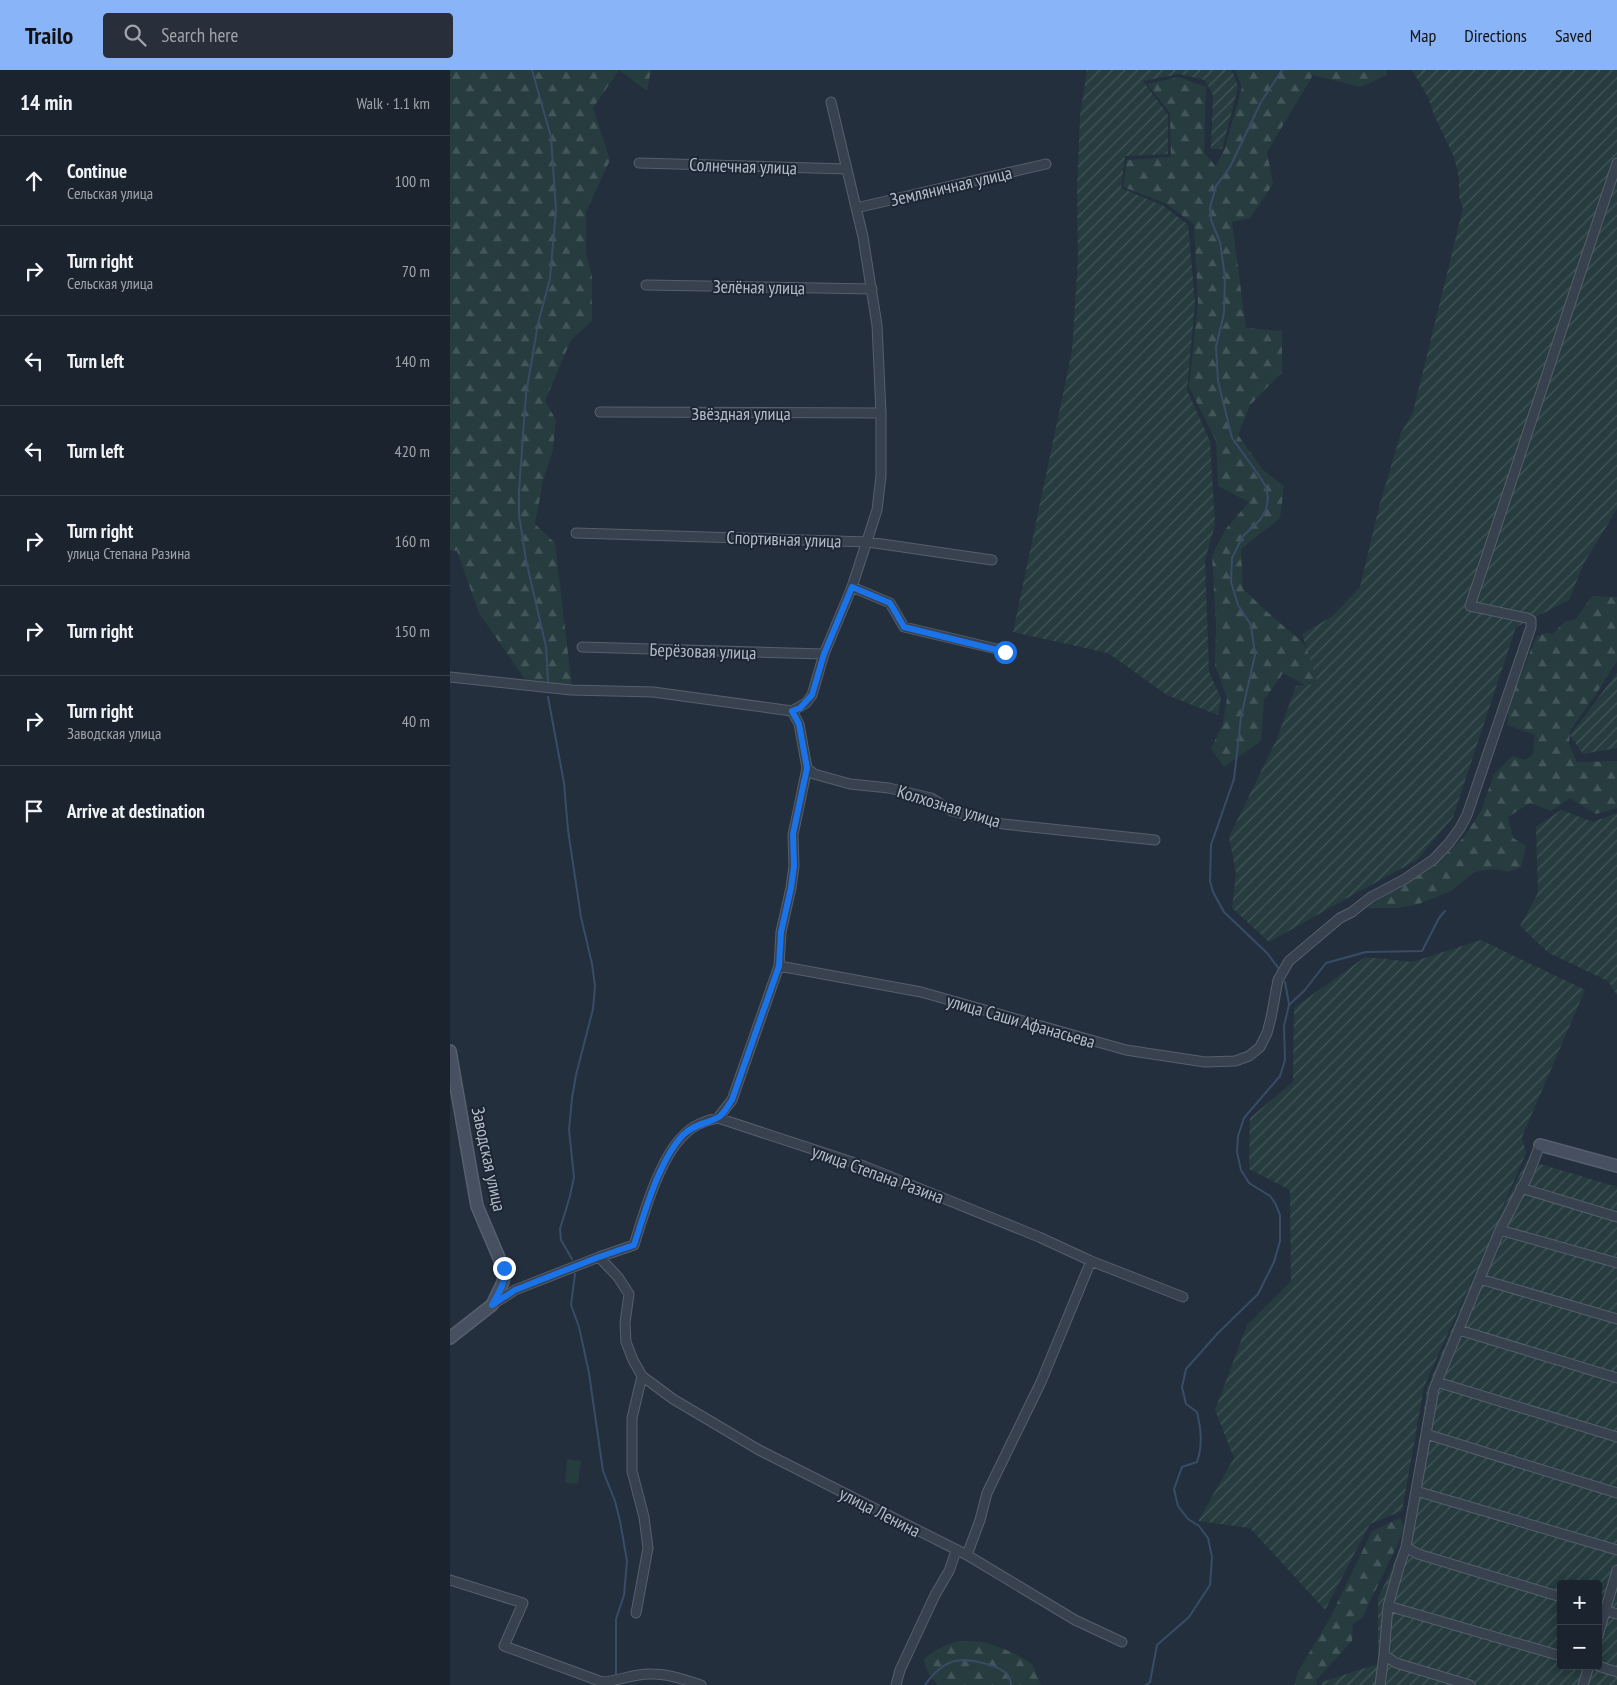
<!DOCTYPE html>
<html lang="en">
<head>
<meta charset="utf-8">
<style>
  :root { --surface:#1b232e; --page:#282f3a; --text:#f1f3f6; --muted:#a0a4aa; --line:#39404a; --accent:#8ab4f8 }
  body { margin:0; font-family:"PT Sans Narrow",sans-serif; background:var(--page); color:var(--text) }
  .controls { position:absolute; right:15px; bottom:15px; display:grid; overflow:hidden; border-radius:5px; box-shadow:0 2px 12px #0003 }
  .controls button { width:45px; height:45px; display:grid; place-items:center; padding:0; border:0; border-bottom:1px solid var(--line); background:var(--surface); color:var(--text); font:25px sans-serif }
  .stop { position:absolute; width:15px; height:15px; margin:-11px; border:4px solid #1a73e8; border-radius:50%; background:#fff }
  .stop.end { background:#1a73e8; border-color:#fff; box-shadow:0 1px 5px #0008 }
  .list { margin:0; padding:0; list-style:none }
  h2 { display:flex; justify-content:space-between; align-items:center; height:65px; margin:0; padding:0 20px; font-size:21px }
  h2 small { font-size:16px; font-weight:400; color:var(--muted) }
  .list li { display:grid; grid-template-columns:32px 1fr auto; gap:15px; align-items:center; box-sizing:border-box; height:90px; padding:0 20px; border-top:1px solid var(--line) }
  .list b { display:block; font-size:19px; white-space:nowrap }
  .list p { margin:0; font-size:16px; white-space:nowrap; color:var(--muted) }
  .list em { font-size:16px; font-style:normal; color:var(--muted) }
  .icon { flex:none; width:28px; height:28px; fill:none; stroke:currentColor; stroke-width:2; stroke-linecap:round; stroke-linejoin:round }
  .map { position:relative; flex:none; width:1167px; height:1615px; overflow:hidden }
  header { display:flex; align-items:center; gap:30px; box-sizing:border-box; height:70px; padding:0 25px; background:var(--accent); color:#111 }
  header strong { font-size:24px }
  nav { display:flex; gap:28px; margin-inline-start:auto; font-size:18px }
  .search { width:350px; height:45px; background:var(--page); display:flex; align-items:center; gap:12px; box-sizing:border-box; padding:0 18px; border-radius:5px; color:var(--muted); font-size:19px }
  main { display:flex }
  aside { flex:1; background:var(--surface) }
  .map>svg:first-child { display:block }
</style>
</head>
<body>
<header>
<strong>Trailo</strong>
<div class="search"><svg class="icon" aria-label="search" viewBox="0 0 24 24"><circle cx="10" cy="10" r="6"/><path d="M15 15l6 6"/></svg>Search here</div>
<nav><a>Map</a><a>Directions</a><a>Saved</a></nav>
</header>
<main>
<aside>
<h2>14 min<small>Walk · 1.1 km</small></h2>
<ul class="list">
<li><svg class="icon" aria-label="ahead" viewBox="0 0 24 24"><path d="M12 20V5M6 11l6-6 6 6"/></svg><div><b>Continue</b><p>Сельская улица</p></div><em>100 m</em></li>
<li><svg class="icon" aria-label="right" viewBox="0 0 24 24"><path d="M7 20v-9h11M14 6l5 5-5 5"/></svg><div><b>Turn right</b><p>Сельская улица</p></div><em>70 m</em></li>
<li><svg class="icon" aria-label="left" viewBox="0 0 24 24"><path d="M17 20v-9H6M10 6l-5 5 5 5"/></svg><div><b>Turn left</b></div><em>140 m</em></li>
<li><svg class="icon" aria-label="left" viewBox="0 0 24 24"><path d="M17 20v-9H6M10 6l-5 5 5 5"/></svg><div><b>Turn left</b></div><em>420 m</em></li>
<li><svg class="icon" aria-label="right" viewBox="0 0 24 24"><path d="M7 20v-9h11M14 6l5 5-5 5"/></svg><div><b>Turn right</b><p>улица Степана Разина</p></div><em>160 m</em></li>
<li><svg class="icon" aria-label="right" viewBox="0 0 24 24"><path d="M7 20v-9h11M14 6l5 5-5 5"/></svg><div><b>Turn right</b></div><em>150 m</em></li>
<li><svg class="icon" aria-label="right" viewBox="0 0 24 24"><path d="M7 20v-9h11M14 6l5 5-5 5"/></svg><div><b>Turn right</b><p>Заводская улица</p></div><em>40 m</em></li>
<li><svg class="icon" aria-label="arrive" viewBox="0 0 24 24"><path d="M6 21V4h12l-3 4 3 4H6"/></svg><div><b>Arrive at destination</b></div></li>
</ul>
</aside>
<div class="map">
<svg width="1167" height="1615" viewBox="0 0 1167 1615">
  <defs>
    <pattern id="forest-firs" width="22" height="20" patternUnits="userSpaceOnUse" patternTransform="scale(1.25)"><rect width="22" height="20" fill="#263c3f"/><path d="M5 1l3.5 6h-7zM16 11l3.5 6h-7z" fill="#435659"/></pattern>
    <pattern id="garden-furrows" width="10" height="10" patternUnits="userSpaceOnUse" patternTransform="scale(1.25)"><rect width="10" height="10" fill="#263c3f"/><path d="M-1 1l2-2M0 10L10 0M9 11l2-2" fill="none" stroke="#435659"/></pattern>
  </defs>
  <rect width="100%" height="100%" fill="#242f3e"/>
  <path fill="url(#forest-firs)" d="M0,0H169L143,38L160,90L136,142V184L142,207V251L121,270L95,331L106,350L103,380L93,411L85,454L105,473L122,617L76,611L29,543L7,481L0,480Z
    M169,0H201L197,21Z
    M785,0H937V5L911,17L863,5L817,82L823,114L800,148L782,152L796,258L832,261V302L800,335L788,365L812,399L834,416L830,448L791,479L793,519L825,549L850,570L880,606L875,626L833,603L814,630L811,671L774,697L761,679L773,653L777,628L765,595L766,553L762,486L775,460L799,432L768,416L766,371L739,317L748,233L744,154L715,133L673,117L677,90L721,87L720,43L697,14L729,7L756,17L754,82L766,97L775,78L792,17Z
    M1142,526L1167,527V591L1146,624L1120,661L1119,674L1127,692L1167,691V738L1146,744L1120,728L1101,741L1080,733L1058,747L1063,768L1076,776L1071,797L1058,802L1043,799L1024,802L1001,821L966,835L945,838H918L923,831L949,819L986,794L1014,767L1031,741L1044,704L1062,686L1075,690L1083,684L1085,665L1057,655L1059,634L1086,567L1095,563L1103,564L1115,551L1125,550Z
    M950,1448L955,1459L912,1548L903,1554L902,1571L866,1610L867,1615H844L849,1600L880,1548L922,1461Z
    M510,1571L534,1572L554,1579L571,1587L582,1594L591,1615H488C481,1607 475,1600 474,1589C486,1579 495,1574 510,1571Z"/>
  <path fill="url(#garden-furrows)" fill-rule="evenodd" d="M637,0H782L788,17L772,79H761L763,25L755,10L729,4L693,11L718,45V84L675,86L671,118L714,136L738,155L745,232L737,320L760,371L765,455L755,490L759,602L771,628L768,645L717,625L658,583L563,562L622,281L628,190L627,119L630,46Z
    M962,0H1167V439L1134,493L1119,530L1066,557L1003,747L967,790L899,827L819,872L782,838L786,803L779,767L826,671L846,616L868,614L852,564L881,547L910,517L930,433L951,363L963,342L1013,138L1009,127V108L1004,87L984,45L978,27Z
    M1167,603V678L1133,684L1120,665Z
    M1111,740L1143,752L1167,743V925L1158,911L1099,883L1070,856L1088,823L1086,757Z
    M1031,870L1135,920L1072,1067L1076,1083L1048,1148L1077,1090L1167,1117V1615H872V1612L928,1594V1528L955,1470L977,1318L1033,1184L974,1317L952,1441L920,1454L875,1540L800,1458L748,1451L784,1388L765,1340L797,1255L841,1211L840,1120L799,1099L800,1048L843,1012L844,938L915,887L962,892ZM1111,1514H1148V1596H1111Z"/>
  <path fill="#263c3f" d="M117,1389L131,1391L128,1414L115,1413Z"/>
  <g fill="none" stroke-linecap="round" stroke-linejoin="round">
    <path stroke="#394c67" stroke-width="2" d="M82,0L101,67L106,140L100,208L88,254L76,324L69,421V445L76,490L96,577L98,611
      M98,627L114,713L118,760L131,847L142,894L145,916L143,939L126,1005L122,1028L119,1060L124,1107L120,1126L110,1159L111,1170L122,1189
      M829,899L817,883L774,842L763,822L760,811L761,775L784,709L791,647L805,585L801,555L788,535L781,512L782,488L793,466L810,450L816,440L818,428L816,417L810,407L782,368L768,311L766,277L774,243L775,207L770,172L761,150L760,138L766,116L780,97L811,32L832,0
      M835,912L839,934
      M125,1204L121,1235L129,1257L139,1303L153,1401L165,1431L170,1451L177,1491L174,1525L166,1549V1604
      M475,1615C482,1605 492,1594 505,1591C519,1588 552,1595 559,1607C560,1610 561,1612 561,1615
      M696,1615L700,1612L707,1575L739,1547L760,1515L762,1487L758,1468L749,1456L738,1449L728,1436L724,1419L732,1397L747,1392C753,1374 751,1360 747,1342L736,1334L732,1317L736,1299L768,1263L808,1224L824,1192L830,1171V1145L825,1133L820,1126L799,1113L791,1100L787,1082L788,1066L794,1048L830,1006L835,990L834,956L839,935L854,921L876,893L916,882L972,881L989,848L995,841"/>
    <g stroke="#565f6c" stroke-width="11">
      <path id="street" d="M189,93L397,99
        M406,138L596,94
        M196,215L422,219
        M150,342L431,343
        M126,463L418,472L542,490
        M402,517L440,533L454,557L555,581
        M132,577L374,584
        M0,607L121,620L203,622L342,641
        M357,698L364,704L400,714L439,718L481,728L502,741L553,754L705,770
        M329,896L471,922L676,980L755,992L785,991L799,986L810,977L817,963L821,948L828,910L839,891L890,848L902,842L921,827L955,809L984,789L999,773L1010,758L1017,745L1081,557V550L1077,548L1020,536L1167,93
        M268,1048L282,1030L329,896L331,862L341,818L344,796L343,765L357,698L349,654L342,641L356,633L362,625L374,584L402,517L427,440L431,406V343L427,255L413,167L381,32
        M1071,1118L1167,1147
        M1050,1160L1167,1193
        M149,1187L168,1207L179,1224L175,1253L176,1272L183,1290L192,1306L223,1329L309,1380L517,1485L625,1550L672,1572
        M1030,1209L1167,1249
        M42,1235L65,1220L149,1187L184,1175C194,1143 210,1087 234,1065C242,1056 256,1050 268,1048L414,1096L589,1167L641,1191L733,1227
        M1009,1260L1167,1308
        M987,1312L1167,1367
        M976,1364L1167,1423
        M966,1421L1167,1480
        M956,1477L968,1484L1111,1527
        M517,1485L530,1450L537,1423L591,1312L641,1191
        M0,1510L73,1533L54,1576L152,1612C169,1611 185,1603 202,1604C219,1604 236,1610 251,1615
        M938,1536L1111,1586
        M1148,1538L1167,1544
        M186,1543L198,1478L194,1447L182,1401V1348L192,1306
        M1148,1566L1167,1500
        M934,1585L946,1593L1020,1615
        M1148,1596L1167,1602
        M446,1615L450,1600L485,1525L499,1501L506,1481
        M930,1615L934,1585L938,1536L950,1494L956,1477L984,1319L1050,1160L1077,1108L1090,1075
        M1133,1615L1139,1596"/>
    </g>
    <g stroke="#565f6c" stroke-width="14">
      <path id="secondary" d="M0,981L27,1136L55,1202L53,1212L42,1235L0,1268
        M1090,1075L1167,1096"/>
    </g>
    <use href="#street" stroke="#38414e" stroke-width="9"/>
    <use href="#secondary" stroke="#465061" stroke-width="11"/>
  </g>
  <g fill="none" stroke-linecap="round" stroke-linejoin="round">
    <path stroke="#1a73e8" stroke-width="6" d="M54,1198C58,1210 47,1225 42,1235L65,1220L149,1187L184,1175C195,1142 209,1090 233,1065C243,1055 255,1054 267,1048C273,1046 278,1035 282,1030L329,896L331,862L341,818L344,796L343,764L357,698L349,654L342,641L350,638L362,625L374,584L402,517L440,533L454,557L555,582"/>
  </g>
  <g text-anchor="middle" dominant-baseline="central" stroke-width="4" stroke-linejoin="round" paint-order="stroke">
    <g font-size="18" fill="#b4bcc9" stroke="#1d2633">
      <text transform="translate(293 96) rotate(2)">Солнечная улица</text>
      <text transform="translate(501 116) rotate(-13)">Земляничная улица</text>
      <text transform="translate(309 217) rotate(1)">Зелёная улица</text>
      <text x="291" y="343">Звёздная улица</text>
      <text transform="translate(334 469) rotate(2)">Спортивная улица</text>
      <text transform="translate(253 581) rotate(2)">Берёзовая улица</text>
      <text transform="translate(499 736) rotate(17)">Колхозная улица</text>
      <text transform="translate(571 951) rotate(16)">улица Саши Афанасьева</text>
      <text transform="translate(39 1089) rotate(78)">Заводская улица</text>
      <text transform="translate(428 1104) rotate(20)">улица Степана Разина</text>
      <text transform="translate(430 1442) rotate(27)">улица Ленина</text>
    </g>
  </g>
</svg>
<div class="controls">
<button>+</button>
<button>−</button>
</div>
<div class="stop" style="left:555px;top:582px"></div>
<div class="stop end" style="left:54px;top:1198px"></div>
</div>
</main>
</body>
</html>
